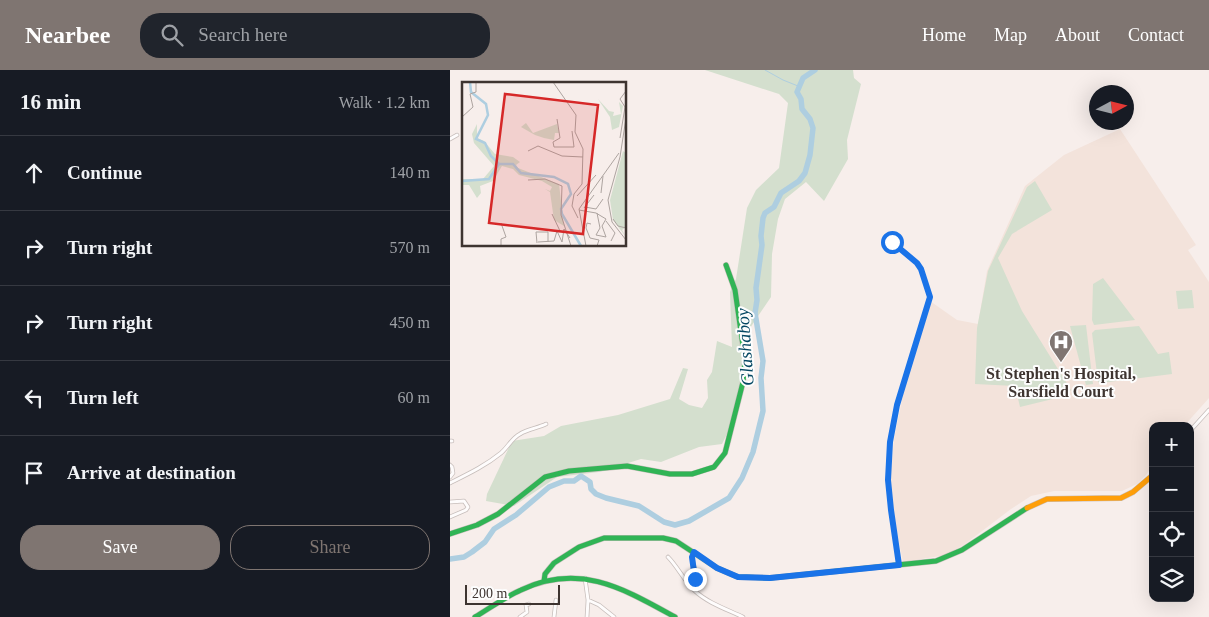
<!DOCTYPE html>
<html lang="en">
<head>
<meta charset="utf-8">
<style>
  :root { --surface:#171b24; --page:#20242c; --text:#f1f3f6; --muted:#9ea1a6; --line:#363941; --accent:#7f7571 }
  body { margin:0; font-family:Georgia,serif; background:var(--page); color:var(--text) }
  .controls { position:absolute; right:15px; bottom:15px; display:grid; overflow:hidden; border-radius:10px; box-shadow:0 5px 20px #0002 }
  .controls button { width:45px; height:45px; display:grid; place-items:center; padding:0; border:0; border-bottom:1px solid var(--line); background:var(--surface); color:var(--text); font:25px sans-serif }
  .compass { position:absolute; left:639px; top:15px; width:45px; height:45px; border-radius:50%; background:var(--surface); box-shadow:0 5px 20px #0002; rotate:83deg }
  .scale { position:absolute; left:15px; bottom:12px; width:95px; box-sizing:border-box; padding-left:5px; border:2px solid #3e3430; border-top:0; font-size:14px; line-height:18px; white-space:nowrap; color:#3e3430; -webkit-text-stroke:4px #fdfdfd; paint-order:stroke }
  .stop { position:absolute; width:15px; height:15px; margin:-11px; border:4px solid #1a73e8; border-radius:50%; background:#fff }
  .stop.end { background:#1a73e8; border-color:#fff; box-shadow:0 1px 5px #0008 }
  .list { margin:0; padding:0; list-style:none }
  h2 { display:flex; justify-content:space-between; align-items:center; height:65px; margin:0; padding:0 20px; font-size:21px }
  h2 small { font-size:16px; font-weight:400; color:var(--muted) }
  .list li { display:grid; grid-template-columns:32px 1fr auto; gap:15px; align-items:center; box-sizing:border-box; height:75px; padding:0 20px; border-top:1px solid var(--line) }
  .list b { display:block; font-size:19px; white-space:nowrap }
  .list em { font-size:16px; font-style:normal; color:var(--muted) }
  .actions { display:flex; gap:10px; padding:15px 20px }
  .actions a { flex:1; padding:11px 0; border:1px solid var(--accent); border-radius:20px; text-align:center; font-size:18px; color:var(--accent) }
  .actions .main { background:var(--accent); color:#fff }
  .icon { flex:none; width:28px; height:28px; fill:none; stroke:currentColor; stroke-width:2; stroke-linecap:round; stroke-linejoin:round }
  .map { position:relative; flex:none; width:759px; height:547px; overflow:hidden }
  header { display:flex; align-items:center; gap:30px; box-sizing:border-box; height:70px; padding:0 25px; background:var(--accent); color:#fff }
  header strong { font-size:24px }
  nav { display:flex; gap:28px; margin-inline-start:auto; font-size:18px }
  .search { width:350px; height:45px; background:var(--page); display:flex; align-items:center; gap:12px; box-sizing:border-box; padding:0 18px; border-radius:20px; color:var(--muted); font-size:19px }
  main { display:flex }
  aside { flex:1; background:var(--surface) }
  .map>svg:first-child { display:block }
</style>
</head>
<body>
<header>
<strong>Nearbee</strong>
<div class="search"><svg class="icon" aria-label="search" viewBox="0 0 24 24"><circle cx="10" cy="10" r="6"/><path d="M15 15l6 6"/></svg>Search here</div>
<nav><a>Home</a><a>Map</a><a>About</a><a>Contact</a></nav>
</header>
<main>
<aside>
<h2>16 min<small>Walk · 1.2 km</small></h2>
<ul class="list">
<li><svg class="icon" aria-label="ahead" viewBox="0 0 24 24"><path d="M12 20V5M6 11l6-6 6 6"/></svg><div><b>Continue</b></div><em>140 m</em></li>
<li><svg class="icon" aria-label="right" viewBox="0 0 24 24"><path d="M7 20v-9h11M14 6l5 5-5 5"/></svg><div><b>Turn right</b></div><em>570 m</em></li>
<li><svg class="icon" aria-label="right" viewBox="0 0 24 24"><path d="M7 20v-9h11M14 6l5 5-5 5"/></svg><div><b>Turn right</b></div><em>450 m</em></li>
<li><svg class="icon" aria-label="left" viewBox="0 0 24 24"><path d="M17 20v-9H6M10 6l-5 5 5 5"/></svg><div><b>Turn left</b></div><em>60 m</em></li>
<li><svg class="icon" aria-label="arrive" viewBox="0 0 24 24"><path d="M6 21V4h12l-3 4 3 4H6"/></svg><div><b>Arrive at destination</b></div></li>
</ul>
<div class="actions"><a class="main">Save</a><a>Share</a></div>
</aside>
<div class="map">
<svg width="759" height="547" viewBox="0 0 759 547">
  <rect width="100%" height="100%" fill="#f7eeeb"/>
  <path fill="#f3e3db" d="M670,59L746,175L738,180L759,212V328L734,356H703V395L696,405L687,414L672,421H604L581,426L561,439L515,474L496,485L453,492L446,457L440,412L444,369L454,320L480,231L507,250L528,254L537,201L575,116L614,85Z"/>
  <path fill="#d4dfce" d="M255,0H403L404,8L411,14L397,70L398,89L374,131L356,112L335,129L328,149L322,184L321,227L294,267L297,297L293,317L282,354L272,374L249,377L211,392L191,389L149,402L107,407L64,436L36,431L37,424L62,371L94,366L111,356L168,345L220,329L233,298L238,299L229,329L239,335L252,338L258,328L257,310L262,302L267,271L282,277L280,222L286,209L297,138L306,120L329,98L338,33L329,24Z
    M585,111L602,140L562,164L548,188L572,241L621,320L615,326L570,337L565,316L525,314L527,258L538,201L577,117Z
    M653,208L685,250L644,255L642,250L643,214Z
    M742,220L744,238L728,239L726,221Z
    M636,255L643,314L636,315L620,256Z
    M689,256L708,284L719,282L722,304L651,313L648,312L642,263L645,260Z"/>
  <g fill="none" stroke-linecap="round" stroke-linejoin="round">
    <path stroke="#aecee0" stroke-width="1" d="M315,0L333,10L348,16"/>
    <path stroke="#aecee0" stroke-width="5.5" d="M0,489L14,487L22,482L35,472L44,459L66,445L99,417L114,411H124L131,406L140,412L141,419L146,424L156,428L189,436L214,452L225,455L239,451L279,428L292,408L303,382L313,341L311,308L313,291L305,243L307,230L306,218L312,175L311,166L313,148L315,143L324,137L331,123L349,111L355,103L360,85L363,58L360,49L352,39L351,29L347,22L353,8L365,0"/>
    <g stroke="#c6bdba" stroke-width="4.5">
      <path id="street" d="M0,69L7,65
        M442,172L467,193L471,199L480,227L447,335L440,371L438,409L441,440L449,495
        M740,361L759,340
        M0,371H2
        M0,395L2,397L3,403L0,407
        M0,413C18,404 35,396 51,383C58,377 62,368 70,364C78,359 88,358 96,354
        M0,432L14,431L18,437L16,440L0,447
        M218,487C228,497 234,511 245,521C258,533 276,539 293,547
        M135,508L138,530L137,547
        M239,515C252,501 240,497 243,483
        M138,530L149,535L164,547
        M70,547L77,542L76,535L79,534
        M104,547L106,530"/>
    </g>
    <g stroke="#c6bdba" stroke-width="6">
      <path id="fast" d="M0,464L27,455L48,444L95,407L119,401L177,396L220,404H242L264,397L275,383L293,312L295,290L285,220L276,195
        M94,511L95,504L104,493L129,477L154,468H213L226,471L267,498L288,507L320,508L486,491L512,480L577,438
        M25,547C40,538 55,527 71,520C130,492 174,519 225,547"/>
    </g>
    <g stroke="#c6bdba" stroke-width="6">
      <path id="slow" d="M577,438L597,429L671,428L683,422L703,405"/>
    </g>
    <use href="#street" stroke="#fefcfc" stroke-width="3"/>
    <use href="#fast" stroke="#30b455" stroke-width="5"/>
    <use href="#slow" stroke="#ff9f0a" stroke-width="5"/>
  </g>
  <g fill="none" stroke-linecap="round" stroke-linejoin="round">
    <path stroke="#1a73e8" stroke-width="6" d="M245,509L242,487L244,482L267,498L288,507L320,508L449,495L441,440L438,410L440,372L447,335L480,227L471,199L467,193L442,172"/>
  </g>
  <defs>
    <g id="hospital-pin" transform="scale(1.25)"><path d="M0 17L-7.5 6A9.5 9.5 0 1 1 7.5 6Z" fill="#7f7571" stroke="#fdfdfd"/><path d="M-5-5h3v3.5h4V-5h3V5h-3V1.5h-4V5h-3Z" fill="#fff"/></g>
  </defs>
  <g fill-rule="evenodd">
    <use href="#hospital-pin" x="611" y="272"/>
  </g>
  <g text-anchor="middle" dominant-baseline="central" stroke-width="4" stroke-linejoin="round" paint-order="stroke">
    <g font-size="16" font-weight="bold" fill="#3e3430" stroke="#fdfdfd">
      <text x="611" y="303">St Stephen's Hospital,<tspan x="611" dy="18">Sarsfield Court</tspan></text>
    </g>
    <g font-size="18" font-style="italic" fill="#044762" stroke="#fdfdfd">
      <text transform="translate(295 277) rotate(-94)">Glashaboy</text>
    </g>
  </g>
  <g transform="translate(12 12)">
    <rect width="164" height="164" fill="#f7eeeb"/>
    <path d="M136,17L147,29L152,30L151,34L159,32L157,20L161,24L157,45L150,48L148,35ZM64,41L71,51L95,42L97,51H93L92,58L82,56L73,53L59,45ZM15,42V56L22,59L33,72L51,75L58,80L54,83L56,86L97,102L102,144L92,138L88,110L83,107L88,109L90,105L80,99L57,93L51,87L40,84L31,99L18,104L19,111L15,116L7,103H0V97H21L32,84L12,61L10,52ZM161,69L164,71V145L160,148L164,155L151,138L148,118Z" fill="#d4dfce"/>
    <path fill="none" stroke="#aecee0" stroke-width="2.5" d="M8,0L9,10L24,22L26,33L14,57L23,61L29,74L37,82H51L59,91L92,95L106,102L109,112L99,127L100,132L119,164M0,99L27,97L37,82"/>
    <path fill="none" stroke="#ada4a0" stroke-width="1" d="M91,0L114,33L113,50L121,67L120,102L112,112L110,124L116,136M0,35L11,25L8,12L14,10V0M164,36L158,75L146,118L150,140L164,158M95,37L98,56L91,60L92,65H112L110,49M158,56L163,25L158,17L164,9M66,69L76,64L100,74L121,75M66,98L83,97L100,104L99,133L109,164M139,111L141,94M115,114L134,93M123,125L134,127L141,117M122,126L132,113M117,128L134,131L144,137M135,131L138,146L134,153L144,155L140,144L144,137M90,132L98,149M151,137L156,144L164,146M144,139L153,151L149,159M129,142L125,141L124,146L128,156L137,158L135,164M76,160L92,159L95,149L100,160L102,147L108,156M75,161L74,150H86V160M39,164V157L44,155L39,141M124,164L117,127L157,71"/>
    <path fill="#d62828" fill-opacity="0.15" stroke="#d62828" stroke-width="2.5" d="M43,12L136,23L121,152L27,141Z"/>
    <rect width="164" height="164" fill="none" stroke="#3e3430" stroke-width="2.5"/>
  </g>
</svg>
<div class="controls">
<button>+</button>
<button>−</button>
<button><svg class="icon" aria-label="locate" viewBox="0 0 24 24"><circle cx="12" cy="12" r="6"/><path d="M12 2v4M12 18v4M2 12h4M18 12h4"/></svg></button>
<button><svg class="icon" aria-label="layers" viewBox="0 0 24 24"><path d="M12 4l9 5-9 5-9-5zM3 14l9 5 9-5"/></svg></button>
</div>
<svg class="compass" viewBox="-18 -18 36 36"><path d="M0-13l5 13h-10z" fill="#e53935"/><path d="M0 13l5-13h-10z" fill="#9ea1a6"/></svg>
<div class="scale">200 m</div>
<div class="stop" style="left:442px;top:172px"></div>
<div class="stop end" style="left:245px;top:509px"></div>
</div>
</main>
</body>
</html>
